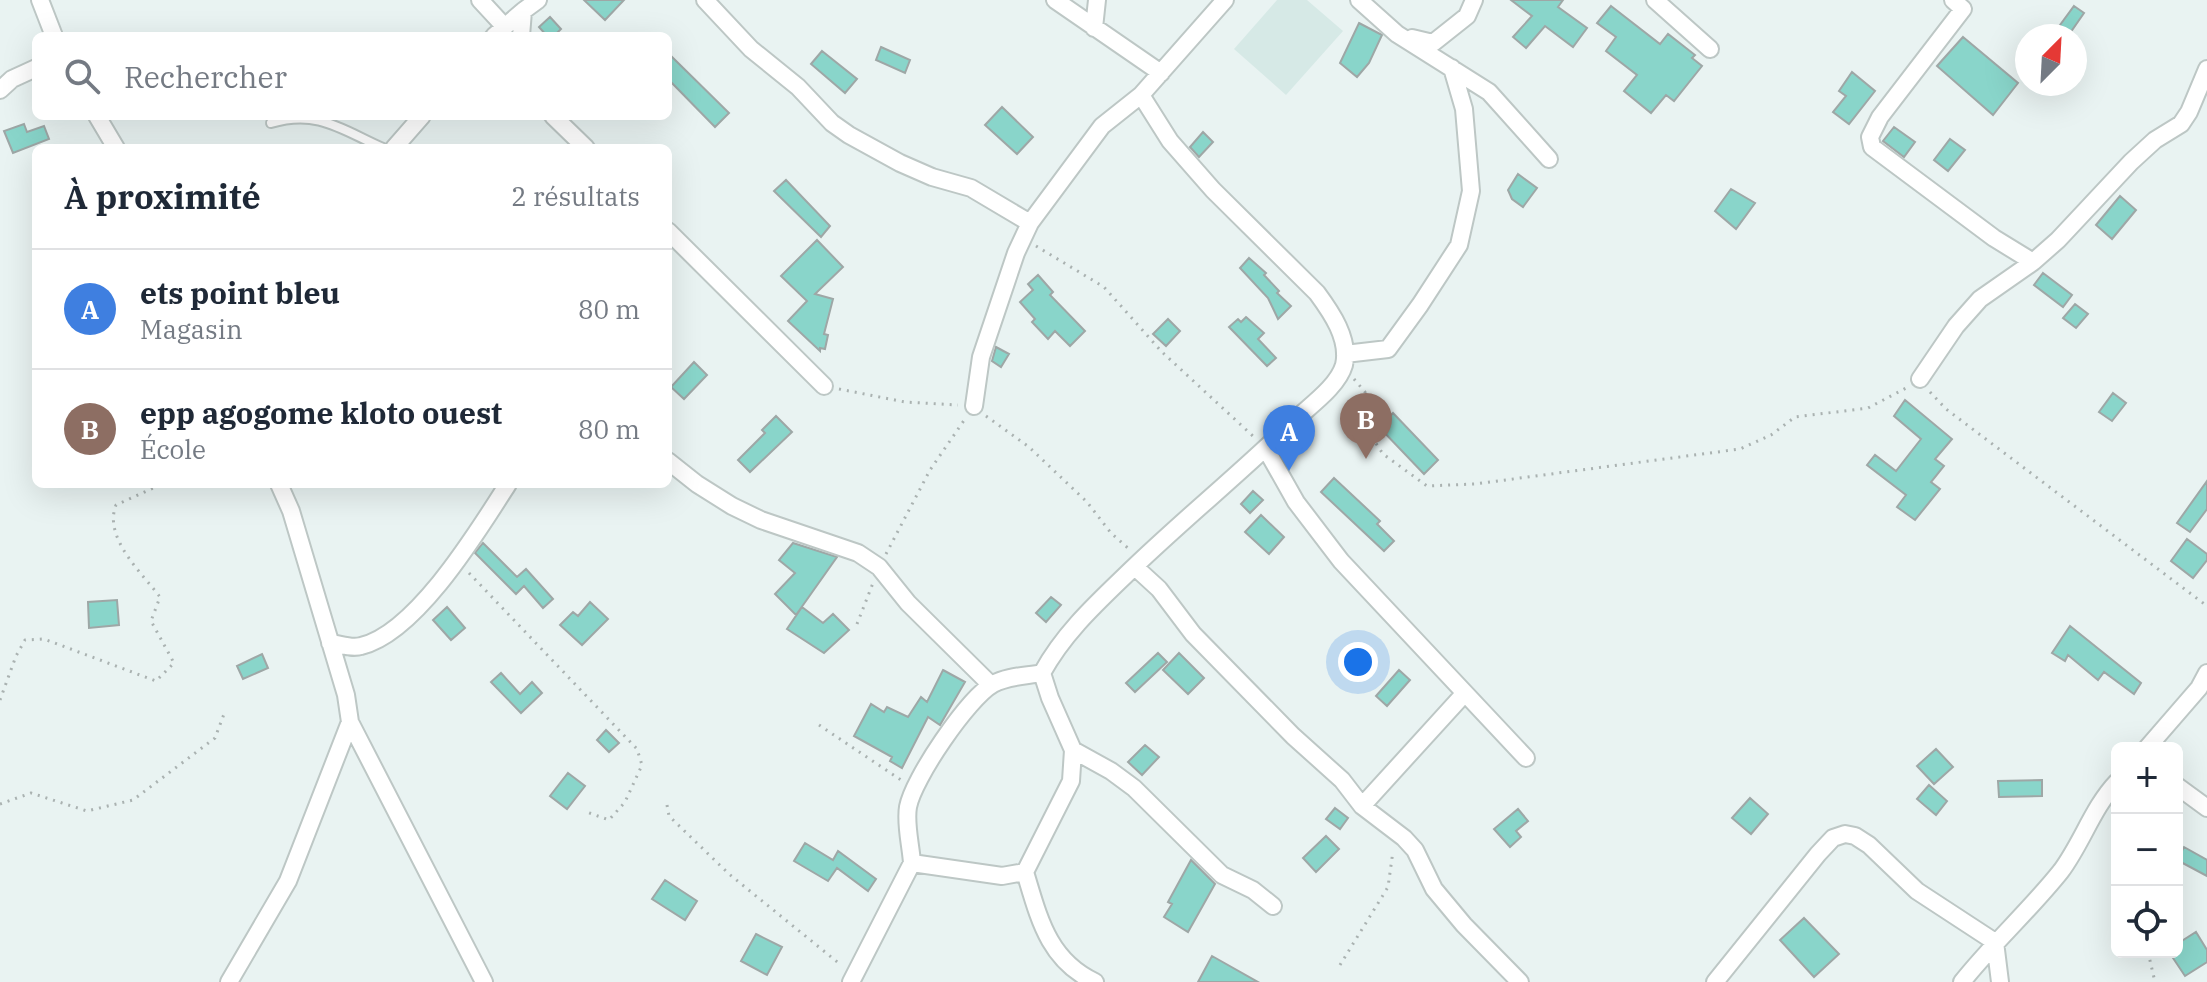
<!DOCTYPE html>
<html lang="fr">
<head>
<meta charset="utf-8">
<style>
  :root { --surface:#fff; --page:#f2f2f3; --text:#1f2937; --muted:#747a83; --line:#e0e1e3; --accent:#ce3f3d }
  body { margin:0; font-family:"IBM Plex Serif",serif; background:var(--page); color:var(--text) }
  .controls { position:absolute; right:24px; bottom:24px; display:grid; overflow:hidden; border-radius:12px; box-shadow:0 8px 32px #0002 }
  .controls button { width:72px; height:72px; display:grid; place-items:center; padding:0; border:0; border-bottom:2px solid var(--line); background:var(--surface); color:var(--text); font:40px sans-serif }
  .compass { position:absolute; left:2015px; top:24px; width:72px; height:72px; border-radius:50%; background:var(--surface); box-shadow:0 8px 32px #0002; rotate:24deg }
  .you { position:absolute; left:1358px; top:662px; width:28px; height:28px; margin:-20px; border:6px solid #fff; border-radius:50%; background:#1a73e8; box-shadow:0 0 0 12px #1a73e833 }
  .badge { display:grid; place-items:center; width:52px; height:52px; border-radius:50%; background:var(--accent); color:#fff; font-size:26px; font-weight:700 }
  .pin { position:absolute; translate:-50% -66px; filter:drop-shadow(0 2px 4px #0008) }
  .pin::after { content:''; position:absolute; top:42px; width:28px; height:24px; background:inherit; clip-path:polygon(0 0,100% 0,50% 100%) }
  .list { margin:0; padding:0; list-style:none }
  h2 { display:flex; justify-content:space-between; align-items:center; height:104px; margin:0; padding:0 32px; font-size:34px }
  h2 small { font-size:26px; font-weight:400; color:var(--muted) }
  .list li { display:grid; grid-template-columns:52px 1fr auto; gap:24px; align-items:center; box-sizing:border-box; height:120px; padding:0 32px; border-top:2px solid var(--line) }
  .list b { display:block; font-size:30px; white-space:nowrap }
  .list p { margin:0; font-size:26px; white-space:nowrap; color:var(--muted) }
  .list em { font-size:26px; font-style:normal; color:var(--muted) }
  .icon { flex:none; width:44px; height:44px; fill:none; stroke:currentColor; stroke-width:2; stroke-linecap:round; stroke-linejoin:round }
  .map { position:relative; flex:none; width:2207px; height:982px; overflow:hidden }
  .search { position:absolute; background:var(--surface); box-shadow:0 8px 32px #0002; left:32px; top:32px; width:640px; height:88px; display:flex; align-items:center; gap:20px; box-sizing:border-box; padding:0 28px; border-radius:12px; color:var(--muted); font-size:30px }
  .panel { position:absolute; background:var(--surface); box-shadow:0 8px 32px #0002; left:32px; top:144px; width:640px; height:344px; border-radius:12px }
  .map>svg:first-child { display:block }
</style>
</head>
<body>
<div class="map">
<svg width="2207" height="982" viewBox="0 0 2207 982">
  <rect width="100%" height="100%" fill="#e9f3f2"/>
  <path fill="#d6e9e6" d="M1277,0H1307L1343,31L1286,95L1234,49Z"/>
  <path fill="#89d5ca" stroke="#9ea7a6" stroke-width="2" d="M584,0H624L605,20Z
    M1511,0H1563L1558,7L1587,28L1573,47L1545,26L1526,48L1513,37L1532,16Z
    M1611,6L1660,44L1668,34L1695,55L1692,58L1702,66L1674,101L1666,95L1651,113L1624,91L1637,75L1606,51L1616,37L1597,23Z
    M2074,6L2084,13L2068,36H2052Z
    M550,17L561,29L554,36H547L539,27Z
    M1359,23L1382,35L1369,63L1357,77L1340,63Z
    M1963,37L2018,83L1993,115L1937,66Z
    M881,47L910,60L905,73L876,60Z
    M822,51L857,79L845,93L811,64Z
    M668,53L729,113L715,127L668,79Z
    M1852,72L1875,91L1849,124L1833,112L1846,96L1839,91Z
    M1002,107L1033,137L1017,154L985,125Z
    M24,124L27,132L44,126L49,139L13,153L4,131Z
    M1894,127L1915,142L1904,157L1883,141Z
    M1203,132L1213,142L1199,157L1190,147Z
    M1950,139L1965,150L1948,171L1934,160Z
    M1518,174L1537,188L1523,207L1512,199L1508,190Z
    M786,180L830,226L821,237L774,191Z
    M1731,189L1755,203L1736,229L1715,211Z
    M2120,196L2136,210L2112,239L2096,225Z
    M817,240L843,267L815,294L833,299L824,334L828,335L825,349L820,348V351L788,321L807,301L781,276Z
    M1249,258L1266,273L1264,275L1279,291L1277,293L1291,306L1278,319L1268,298L1240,268Z
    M2043,273L2072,295L2063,307L2034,285Z
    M1038,275L1053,292L1050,295L1085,331L1070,346L1055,331L1048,339L1032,322L1035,319L1020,302L1033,290L1028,284Z
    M2075,304L2088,314L2076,328L2063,318Z
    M1246,317L1264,333L1258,339L1276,358L1267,366L1229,327L1238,319L1241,322Z
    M1168,319L1180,331L1166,346L1153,334Z
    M996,347L1009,354L1001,367L992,361Z
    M694,362L707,375L684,399L671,387Z
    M2113,393L2126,403L2112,421L2099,412Z
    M1905,400L1952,439L1935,459L1944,466L1931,482L1940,489L1915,520L1897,507L1906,495L1867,465L1875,455L1896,471L1921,439L1894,416Z
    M1393,413L1438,460L1424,474L1379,427Z
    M776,416L792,432L750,472L738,460L765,433L762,430Z
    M1334,478L1380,521L1377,524L1394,541L1384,551L1321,492Z
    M2207,481V509L2190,532L2177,523Z
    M1253,491L1263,500L1250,513L1241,504Z
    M1261,515L1284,537L1269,554L1245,532Z
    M2187,539L2207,554V560L2193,578L2171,561Z
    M483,543L517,577L526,569L553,599L543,608L524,586L516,594L475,553Z
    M793,543L837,557L796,615L775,594L795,573L779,560Z
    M1051,597L1061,605L1046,622L1036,613Z
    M117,600L119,625L89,628L88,602Z
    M590,602L608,619L582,645L560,625L573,612L578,616Z
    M447,607L465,628L451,640L433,620Z
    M802,607L823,623L833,614L849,630L824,653L787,629Z
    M2070,626L2141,683L2134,694L2104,672L2098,680L2068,655L2065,661L2052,653Z
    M1158,653L1167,662L1135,692L1126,683Z
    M1179,653L1204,678L1188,694L1163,670Z
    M262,654L268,668L243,679L237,666Z
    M943,670L965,682L940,725L928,717L902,768L890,761L892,757L854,736L871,704L884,712L887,707L908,717L921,697L927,702Z
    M1399,670L1410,680L1387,706L1376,696Z
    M501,673L520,694L532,682L542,693L521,713L491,682Z
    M606,730L619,743L609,752L597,740Z
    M1145,745L1159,757L1142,775L1128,762Z
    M1936,749L1953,767L1934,784L1917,766Z
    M568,773L585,786L567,809L550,796Z
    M2042,780V796L1999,797L1998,781Z
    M1929,785L1947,801L1936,815L1917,799Z
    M1750,798L1768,814L1751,834L1732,818Z
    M1335,808L1348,818L1340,829L1326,819Z
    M1518,809L1528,821L1516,831L1521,837L1510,847L1494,829Z
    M1326,836L1339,849L1316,872L1303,858Z
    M805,843L833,860L838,851L876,879L868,891L837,868L828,881L794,861Z
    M2184,847L2207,860V876L2177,860Z
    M1191,860L1215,884L1188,932L1164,917L1172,904L1168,902Z
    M665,880L697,901L685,920L652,899Z
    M1804,918L1839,954L1814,977L1780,940Z
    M2196,932L2207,950V962L2185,976L2169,952H2177V944Z
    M756,934L782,947L767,975L741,961Z
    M1212,956L1258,982H1198Z"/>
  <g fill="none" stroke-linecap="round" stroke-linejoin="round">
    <g stroke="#bdc7c5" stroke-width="12">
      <path id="lane" d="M271,123C318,109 342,130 383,148"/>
    </g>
    <g stroke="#bdc7c5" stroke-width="20">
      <path id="street" d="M40,0L54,36
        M480,0L505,27
        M705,0L751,49L798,87L832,123L849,135L900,163L932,177L971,188L1030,223
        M1055,0L1161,73
        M1359,0L1397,34L1489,92L1549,159
        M1655,0L1710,49
        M1094,28L1097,0
        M494,36L523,11
        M521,36L523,11L538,0
        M1412,38L1433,43L1467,16L1474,0
        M0,90L12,79L36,68
        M97,116L116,148
        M553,116L586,148
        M394,148L422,116
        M668,231L824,386
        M2033,262L2058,240L2131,162L2155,140L2181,124L2189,112L2207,69
        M1345,354L1388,349L1420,305L1459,245L1471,191L1464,109L1452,68
        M1920,379L1956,326L1980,299L2033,262L1994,238L1872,147L1870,137L1880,117L1963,9L1953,0
        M974,406L981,357L1016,253L1030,223L1102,126L1141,95L1225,0
        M1266,449L1296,502L1341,561L1526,758
        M668,461L697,484L732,506L761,520L858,553L879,567L908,603L991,685
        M279,484L291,511L346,695L350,722L484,982
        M1135,567L1159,589L1193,634L1293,736L1342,780L1362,806L1404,838L1415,850L1434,889L1464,925L1520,982
        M330,643C340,644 351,649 361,646C416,633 478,531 508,484
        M2147,748L2199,688L2207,673
        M1073,750L1111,771L1134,788L1222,875L1253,890L1273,906
        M2177,786L2207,808
        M1362,806L1464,694
        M912,863C911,846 905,824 908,807C913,779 968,698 993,684C1007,676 1026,676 1042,673
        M229,982L288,881L350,722
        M851,982L912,863L1002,876L1025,872
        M1095,982C1048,960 1039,918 1025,872L1071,781L1073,750L1050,698L1042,673C1065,631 1099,601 1133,568C1186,517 1243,471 1296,419C1311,405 1338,386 1344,365C1350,339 1331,312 1317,293L1213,190L1170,141L1141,95
        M1715,982L1818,854L1833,838L1845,834L1855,836L1869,845L1917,891L1995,942L2000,982
        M1962,982C1993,943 2030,910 2061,871C2082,843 2093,807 2117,782"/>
    </g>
    <path stroke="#aab2b1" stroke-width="3" stroke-dasharray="2 6" stroke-linecap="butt" d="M1036,246L1104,287L1162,352L1254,437
      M1354,379L1365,392V427L1383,454L1427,486L1475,484L1740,449L1771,435L1795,417L1868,408L1908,387
      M839,389L905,402L958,405
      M1930,392L1946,409L2207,606
      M986,416L1029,447L1087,502L1111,533L1129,549
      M886,554L930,470L965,419
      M469,573L637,749L642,765L625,802L609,820L584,811
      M857,624L873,583
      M0,700L16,656L25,640L44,639L156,681L174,663L151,621L160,597C142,573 103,538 116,505L162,484
      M819,725L901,780
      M0,804L31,793L87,811L133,800L215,738L224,714
      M667,805L669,816L729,874L841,965
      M2148,952L2155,982
      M1340,965L1388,887L1393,851"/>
    <use href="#lane" stroke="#fff" stroke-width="8"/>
    <use href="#street" stroke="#fff" stroke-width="16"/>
  </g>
</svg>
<div class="controls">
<button>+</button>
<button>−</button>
<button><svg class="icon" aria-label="locate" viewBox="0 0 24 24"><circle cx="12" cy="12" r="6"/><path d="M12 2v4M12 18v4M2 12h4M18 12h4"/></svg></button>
</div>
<svg class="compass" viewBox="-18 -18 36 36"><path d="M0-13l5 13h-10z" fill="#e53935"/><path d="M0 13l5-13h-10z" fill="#747a83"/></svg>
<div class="you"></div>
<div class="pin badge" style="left:1289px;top:471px;background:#3f7fe0">A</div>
<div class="pin badge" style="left:1366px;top:459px;background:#8d6e63">B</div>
<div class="search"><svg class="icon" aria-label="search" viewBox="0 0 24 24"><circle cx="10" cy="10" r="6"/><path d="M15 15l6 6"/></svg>Rechercher</div>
<section class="panel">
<h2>À proximité<small>2 résultats</small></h2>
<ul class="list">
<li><span class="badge" style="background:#3f7fe0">A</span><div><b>ets point bleu</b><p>Magasin</p></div><em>80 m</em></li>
<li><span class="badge" style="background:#8d6e63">B</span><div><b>epp agogome kloto ouest</b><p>École</p></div><em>80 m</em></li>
</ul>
</section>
</div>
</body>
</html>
